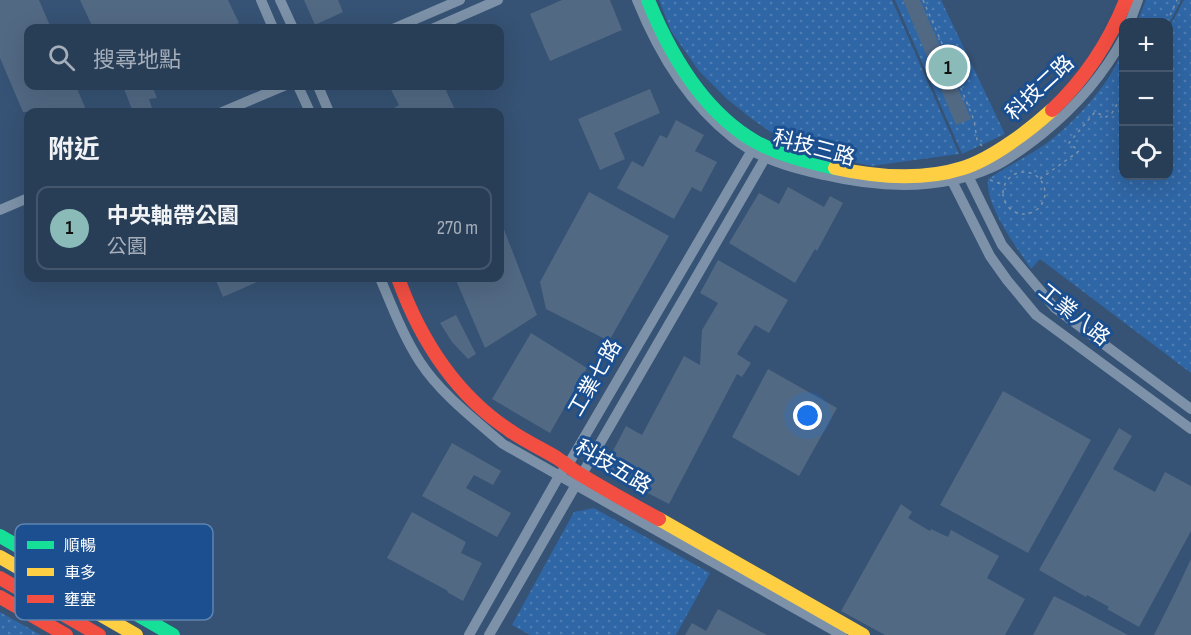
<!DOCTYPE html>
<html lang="zh-TW">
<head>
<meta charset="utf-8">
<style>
  :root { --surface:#283e57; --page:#344961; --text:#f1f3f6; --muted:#a5aeba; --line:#44576d; --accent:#8bbbb9 }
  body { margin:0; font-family:"Sofia Sans Condensed","Noto Sans TC",sans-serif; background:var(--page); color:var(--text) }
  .controls { position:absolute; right:18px; top:18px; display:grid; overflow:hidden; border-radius:12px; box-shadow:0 6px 24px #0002 }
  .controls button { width:54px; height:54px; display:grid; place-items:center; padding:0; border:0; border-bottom:2px solid var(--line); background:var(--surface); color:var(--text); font:30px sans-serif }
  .you { position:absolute; left:808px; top:416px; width:21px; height:21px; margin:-15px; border:4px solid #fff; border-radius:50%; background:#1a73e8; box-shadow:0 0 0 9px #1a73e833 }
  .badge { display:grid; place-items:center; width:39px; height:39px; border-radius:50%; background:var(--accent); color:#111; font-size:20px; font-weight:700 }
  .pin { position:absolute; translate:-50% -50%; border:3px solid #fff; box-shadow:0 2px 6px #0006 }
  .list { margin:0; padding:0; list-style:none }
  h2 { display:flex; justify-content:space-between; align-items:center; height:78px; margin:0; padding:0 24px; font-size:26px }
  h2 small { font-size:20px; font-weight:400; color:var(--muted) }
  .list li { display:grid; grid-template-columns:39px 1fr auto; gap:18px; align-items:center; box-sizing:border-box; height:84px; margin:0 12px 12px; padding:0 12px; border:2px solid var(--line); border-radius:12px }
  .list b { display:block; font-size:22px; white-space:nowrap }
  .list p { margin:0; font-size:20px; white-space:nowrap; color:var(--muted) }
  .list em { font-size:20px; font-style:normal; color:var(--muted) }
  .icon { flex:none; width:33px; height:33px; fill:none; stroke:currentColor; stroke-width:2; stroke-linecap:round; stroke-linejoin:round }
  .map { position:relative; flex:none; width:1191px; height:635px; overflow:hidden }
  .search { position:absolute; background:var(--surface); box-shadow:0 6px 24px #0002; left:24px; top:24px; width:480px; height:66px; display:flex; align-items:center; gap:15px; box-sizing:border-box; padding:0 21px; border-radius:12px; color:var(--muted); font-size:22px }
  .panel { position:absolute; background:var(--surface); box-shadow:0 6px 24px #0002; left:24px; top:108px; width:480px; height:174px; border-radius:12px }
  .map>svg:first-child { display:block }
</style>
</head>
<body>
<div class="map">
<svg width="1191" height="635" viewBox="0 0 1191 635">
  <defs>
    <pattern id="grass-dots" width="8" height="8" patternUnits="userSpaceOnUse" patternTransform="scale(1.5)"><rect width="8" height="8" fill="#2f66a5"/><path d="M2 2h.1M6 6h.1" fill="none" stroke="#4e7db2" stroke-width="1.8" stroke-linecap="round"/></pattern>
  </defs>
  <rect width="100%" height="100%" fill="#365274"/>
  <path fill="url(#grass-dots)" d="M659,0H892L959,154L871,166L827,156L781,139L752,119L727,99L699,71L671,31Z
    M895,0H941L1005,134L962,154Z
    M1146,0H1181L1169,24L1168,22H1137Z
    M1184,0H1191V373L1040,259L1031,269C1016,246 985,206 988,179C1007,166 1029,156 1047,143C1078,119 1107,87 1123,51L1124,176H1168L1169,28Z
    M594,508L710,573L676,635H530L512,625L574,512Z
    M0,612L41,635H0Z"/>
  <path fill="#526984" d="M0,0H39L51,28H28V86H76L87,112H23L0,58Z
    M80,0H228L239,23L227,28H93Z
    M304,0H338L343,12L315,25Z
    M562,0H610L622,30L550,61L530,14Z
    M903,0H920L971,119L956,125Z
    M133,86H144L146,90L153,88L157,98L149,99L152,108L139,112H133L124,89Z
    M389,86H444L456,112H387L399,105Z
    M650,89L660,113L614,133L625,159L600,170L578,119Z
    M676,120L704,135L695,151L717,162L701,192L692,187L674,219L617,188L632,161L643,167L660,135L667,138Z
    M788,187L824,207L830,196L843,203L817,251L815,249L795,283L729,243L759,193L779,204Z
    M589,192L669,236L609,341L546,309L540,282Z
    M500,219L537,315L485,348L455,278H500Z
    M718,260L788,300L769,333L755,325L737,354L751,363L742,377L737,374L669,504L603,470L626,426L642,435L684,356L700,365L702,330L718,303L700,293Z
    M215,278H266L223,297Z
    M456,315L476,354L468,359L452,342L440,323Z
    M531,333L587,368L550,433L492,399Z
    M768,369L837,408L799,476L732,437Z
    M1003,391L1091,440L1028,553L940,505Z
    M1119,428L1132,436L1113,469L1155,492L1165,472L1191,486V531L1139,627L1107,609L1109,607L1087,595L1086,597L1039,570Z
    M452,443L501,471L493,485L474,475L466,488L511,513L497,537L422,496Z
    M901,504L912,512L908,518L930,531L931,529L948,537L951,530L999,556L987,578L1025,599L1005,635H885L841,611Z
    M412,512L466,542L461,553L482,563L463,601L447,592L448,591L387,558Z
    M1191,559V635H1154L1174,595Z
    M1054,596L1076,607L1128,635H1033Z
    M718,609L767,635H685L692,623L706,631Z"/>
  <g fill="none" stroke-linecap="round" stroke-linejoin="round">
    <path stroke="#7d92a8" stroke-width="1.5" stroke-dasharray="3 4.5" stroke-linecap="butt" d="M923,0L951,64L959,72L958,81L974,120L977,140L982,146
      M1167,22L1177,0
      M1003 193a21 21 0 1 1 42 0a21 21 0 1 1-42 0Z
      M1040,179L1079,151L1069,143L1095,112L1106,117L1112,113L1124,92
      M990,180L1004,185"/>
    <path stroke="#7d92a8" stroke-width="10" d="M261,0L273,28
      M280,0L293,28
      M637,0C658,52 687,102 732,137C759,159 791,168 824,175C879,188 940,191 993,167C1010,159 1028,145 1042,134C1077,106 1103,76 1124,37
      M1130,22L1138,0
      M395,28L460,0
      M434,28L498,0
      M298,86L310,112
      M318,86L329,112
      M222,112L284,86
      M967,169L968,176L1002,245L1055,308L1191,409
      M949,175L990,256L1007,280L1036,315L1191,429
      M0,210L28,198
      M380,278C392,306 403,336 420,362C441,394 474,419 503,444L842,635
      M469,635L559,476L568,465L755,145
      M489,635L768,153"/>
    <path stroke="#16e098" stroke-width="14" d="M648,0C670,54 703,112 756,142C780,155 808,162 835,168
      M0,536L173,635"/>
    <path stroke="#ffcf43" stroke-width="14" d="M835,168C876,177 922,181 963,168C992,159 1030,130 1052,110
      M659,519L863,635
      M0,557L136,635"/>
    <path stroke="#f24e42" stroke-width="14" d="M1052,110C1086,78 1109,43 1126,0
      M398,278C420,339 455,394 509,430C524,441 541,448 557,458C566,464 574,471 583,476C608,491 633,505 659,519
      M0,578L99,635
      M0,597L66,635"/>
  </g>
  <g text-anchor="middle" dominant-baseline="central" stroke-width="6" stroke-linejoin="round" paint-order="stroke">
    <g font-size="21" fill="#fff" stroke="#1b4f8f">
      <text transform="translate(1040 88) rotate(-43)">科技二路</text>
      <text transform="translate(814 148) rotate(15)">科技三路</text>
      <text transform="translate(1074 315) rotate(39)">工業八路</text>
      <text transform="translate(595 378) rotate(-60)">工業七路</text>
      <text transform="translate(613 467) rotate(31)">科技五路</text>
    </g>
  </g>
  <rect x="15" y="524" width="198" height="96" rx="9" fill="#1b4f8f" stroke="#5f84b1" stroke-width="1.5"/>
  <rect x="27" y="541" width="27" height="8" fill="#16e098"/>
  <rect x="27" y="568" width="27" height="8" fill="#ffcf43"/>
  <rect x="27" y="595" width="27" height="8" fill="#f24e42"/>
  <g font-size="16" fill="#fff">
    <text x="64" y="551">順暢</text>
    <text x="64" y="578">車多</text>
    <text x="64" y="605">壅塞</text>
  </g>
</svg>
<div class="controls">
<button>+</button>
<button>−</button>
<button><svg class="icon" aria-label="locate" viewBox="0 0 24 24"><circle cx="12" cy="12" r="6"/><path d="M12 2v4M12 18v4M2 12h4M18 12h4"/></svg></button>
</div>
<div class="you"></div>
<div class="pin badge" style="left:948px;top:67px">1</div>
<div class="search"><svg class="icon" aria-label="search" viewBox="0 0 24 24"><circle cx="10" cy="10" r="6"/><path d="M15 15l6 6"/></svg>搜尋地點</div>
<section class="panel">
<h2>附近<small></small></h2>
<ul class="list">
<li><span class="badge">1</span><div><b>中央軸帶公園</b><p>公園</p></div><em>270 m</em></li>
</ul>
</section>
</div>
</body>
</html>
